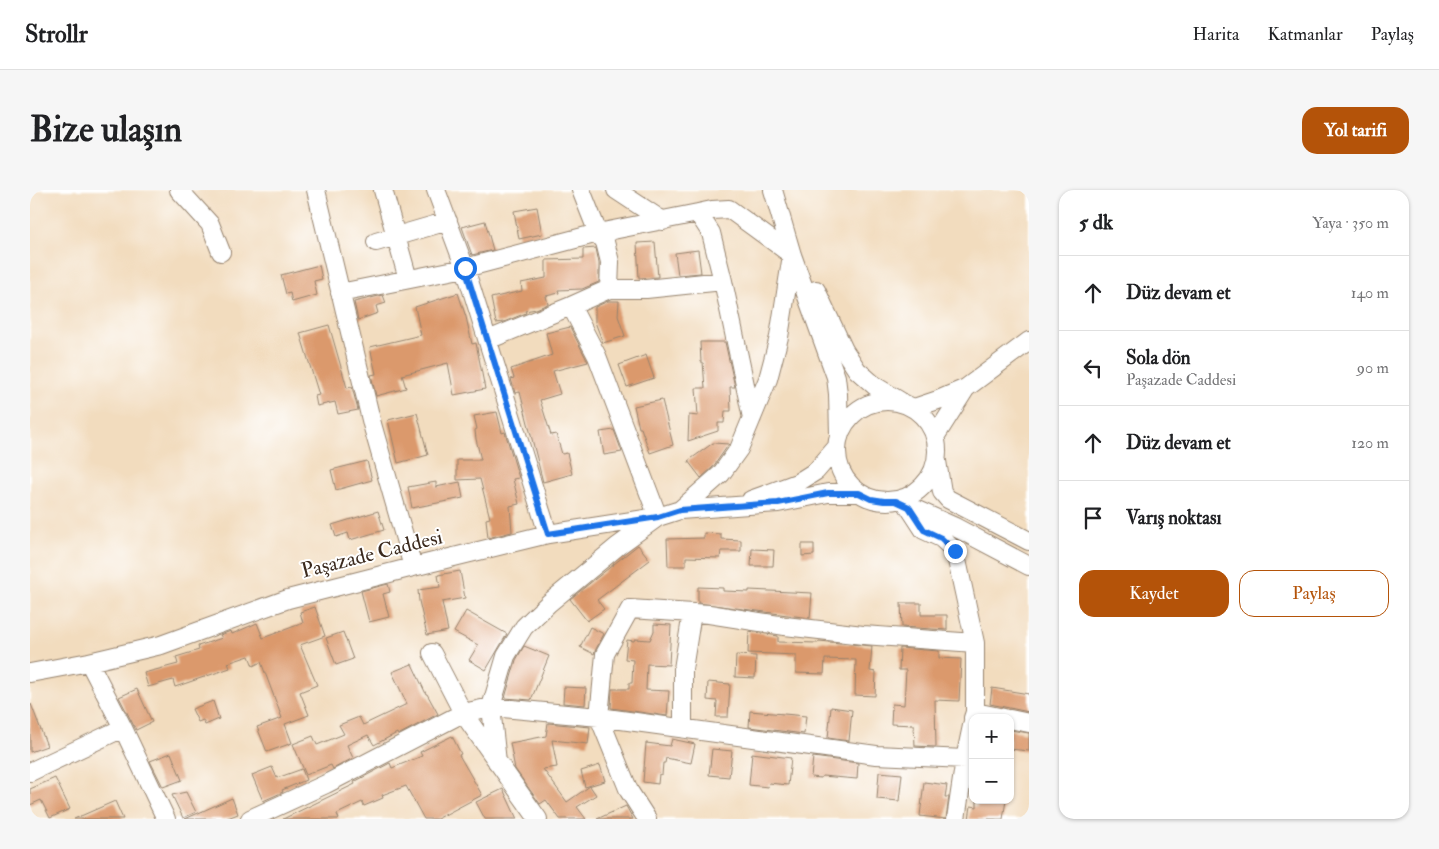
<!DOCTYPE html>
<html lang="tr">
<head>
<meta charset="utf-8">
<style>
  :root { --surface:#fff; --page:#f6f6f6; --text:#202124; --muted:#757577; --line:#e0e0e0; --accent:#b45309 }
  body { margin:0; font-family:"IM FELL Double Pica",serif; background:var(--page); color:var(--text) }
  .controls { position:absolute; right:15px; bottom:15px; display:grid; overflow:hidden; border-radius:10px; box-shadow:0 1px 4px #0004 }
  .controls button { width:45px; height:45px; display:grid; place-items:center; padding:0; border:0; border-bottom:1px solid var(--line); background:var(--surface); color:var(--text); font:25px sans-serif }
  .stop { position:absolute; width:15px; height:15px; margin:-11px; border:4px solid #1a73e8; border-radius:50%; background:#fff }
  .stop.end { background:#1a73e8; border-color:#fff; box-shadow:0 1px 5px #0008 }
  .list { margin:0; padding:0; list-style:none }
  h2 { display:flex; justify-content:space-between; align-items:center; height:65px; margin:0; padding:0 20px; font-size:21px }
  h2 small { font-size:16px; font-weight:400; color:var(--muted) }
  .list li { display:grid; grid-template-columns:32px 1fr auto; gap:15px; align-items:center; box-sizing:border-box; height:75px; padding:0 20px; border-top:1px solid var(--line) }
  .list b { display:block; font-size:19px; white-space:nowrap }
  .list p { margin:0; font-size:16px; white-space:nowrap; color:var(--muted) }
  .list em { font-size:16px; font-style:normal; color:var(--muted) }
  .actions { display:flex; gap:10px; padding:15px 20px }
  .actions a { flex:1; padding:11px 0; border:1px solid var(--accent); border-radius:15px; text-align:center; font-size:18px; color:var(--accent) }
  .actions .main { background:var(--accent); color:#fff }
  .icon { flex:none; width:28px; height:28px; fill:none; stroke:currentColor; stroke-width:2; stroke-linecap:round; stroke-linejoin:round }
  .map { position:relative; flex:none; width:999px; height:629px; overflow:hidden; border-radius:15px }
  header { display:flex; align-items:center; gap:30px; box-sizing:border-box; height:70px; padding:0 25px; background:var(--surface); border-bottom:1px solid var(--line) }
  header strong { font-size:24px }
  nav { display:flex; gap:28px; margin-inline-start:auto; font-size:18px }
  .intro { display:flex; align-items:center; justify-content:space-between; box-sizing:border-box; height:120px; padding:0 30px }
  h1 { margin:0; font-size:35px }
  .button { padding:12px 22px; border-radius:15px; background:var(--accent); color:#fff; font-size:18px; font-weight:700 }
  main { display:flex; gap:30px; padding:0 30px }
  aside { flex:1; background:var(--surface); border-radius:15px; box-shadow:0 1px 4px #0004 }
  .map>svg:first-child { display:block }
</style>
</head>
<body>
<header>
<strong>Strollr</strong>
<nav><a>Harita</a><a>Katmanlar</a><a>Paylaş</a></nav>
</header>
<div class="intro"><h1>Bize ulaşın</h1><a class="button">Yol tarifi</a></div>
<main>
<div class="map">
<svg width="999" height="629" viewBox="0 0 999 629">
  <rect width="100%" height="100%" fill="#fff"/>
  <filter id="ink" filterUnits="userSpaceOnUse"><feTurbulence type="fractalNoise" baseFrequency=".02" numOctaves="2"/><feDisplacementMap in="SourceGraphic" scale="10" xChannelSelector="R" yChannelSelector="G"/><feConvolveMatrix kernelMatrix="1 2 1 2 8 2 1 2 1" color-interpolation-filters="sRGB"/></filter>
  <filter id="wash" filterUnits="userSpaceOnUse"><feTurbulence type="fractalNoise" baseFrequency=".0096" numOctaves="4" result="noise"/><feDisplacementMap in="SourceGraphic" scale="20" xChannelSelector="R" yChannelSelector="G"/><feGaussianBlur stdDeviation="1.12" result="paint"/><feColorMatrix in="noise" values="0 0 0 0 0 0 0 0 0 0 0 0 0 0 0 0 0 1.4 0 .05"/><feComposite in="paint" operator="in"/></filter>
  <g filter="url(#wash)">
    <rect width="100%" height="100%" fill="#f2dcbe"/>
    <g id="blocks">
      <path fill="#db996c" d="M507,17L512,44L489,49L484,21Z
        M455,31L463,60L442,65L432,37Z
        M625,52L628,87L609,88L607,53Z
        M566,58L569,73V92L552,99L528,100L529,103L516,106L518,114L506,119L495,121L496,123L474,132L466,133L461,108L492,101L491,93L516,88V70L553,69V59Z
        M668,60L671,83L648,85L645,63Z
        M289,75L292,89L284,91L287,105L262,112L260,103L256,104L251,85Z
        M428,103L436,127L442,154L446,153L455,199L424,205L418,173L372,185L376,198L346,206L341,185L346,184L340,157L391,145L385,117Z
        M353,105L356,113L346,116L348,123L328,130L324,112Z
        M578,111H589L588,126L595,146L573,153L565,132V117Z
        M299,135L317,198L322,197L328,220L308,224L305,212L287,216L285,206L289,205L270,143Z
        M540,137L558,172L523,181L530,204L510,210L521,245L526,244L532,264L537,263L542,284L513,292L490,202L485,203L481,189L484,188L481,179L522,165L516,143Z
        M670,152H695L705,197H700L701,221H695L694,233H688V241L658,251L659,225L668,226L666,198H675L673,172H671Z
        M616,165L624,188L597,197L589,175Z
        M632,210L643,255L620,263L611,238H609L604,216Z
        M467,222L472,243L475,242L489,288L483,289L489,314L480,316L482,342L458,348L456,329L460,328L450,289L427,290V270H451L446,249L445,240L447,239L444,226Z
        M387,223L398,265L368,273L358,230Z
        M584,240L592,262L574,265L570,242Z
        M683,253L699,254L683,277L671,288L658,271Z
        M337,271L342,290L306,300L301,280Z
        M406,292V297L430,292L433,308L382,318L378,297Z
        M348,321L354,340L320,350L318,343L306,347L302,335Z
        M674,343L691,344V349L711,350V361H691L690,368L656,367V376H638L637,349L674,348Z
        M772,354H784V365L772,366Z
        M608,355L620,370L567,410L574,419L557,431L540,409Z
        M722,359L744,360L743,376H721Z
        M430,381L435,408L412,412L418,441L397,445L389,411L388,400L410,397L408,385Z
        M358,394L360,402L353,404L359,427L339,432L331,401Z
        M668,397L693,398V401L719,402V400L782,403L780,428L668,413Z
        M871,413H891V425H917V440L872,437Z
        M285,417L295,446L270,455L287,495L270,502L279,525L255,534L262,553L237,562L227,537L252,528L231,472L223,476L219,466L198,473L200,478L145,497L143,490L118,497L114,483L148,474L146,467L169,460L168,456L192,448L190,445L201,441L202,444L227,433L233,448L273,433L270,422Z
        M436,421L477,444L456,480L439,470L448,455L424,442Z
        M624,434L641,435L639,475L617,474L616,500L639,501L637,526L581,518L582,499H599V493H602L603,470L595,469L597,450L604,451L605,449L620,450L624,441Z
        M560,437L574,444L566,459L564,464L550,457Z
        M719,441L748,446V452L788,453L789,451L842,456L840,481L846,482L845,506L825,505L826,470L795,469L794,484L766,483V465L718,463Z
        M313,442L323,469L306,475L296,448Z
        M494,456L519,466L501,510L475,508L486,470Z
        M870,458L909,461V468L931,469L929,511L905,510L906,557L885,556L884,535L861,534L862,514L874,515L876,480H869Z
        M706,465L726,466L725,488L705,487Z
        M382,474L396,504H397L408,524L368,545L367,543L344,555L338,545L317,555L323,568L303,579L301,575L276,585L263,554L283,546L287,555L314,544L309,535L329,527L333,535L377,514L362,482Z
        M678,492L700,494L698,527H686L687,511L677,510Z
        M534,497L556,498L555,515L533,513Z
        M962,498L999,504V522L960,514Z
        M107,499L122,532L106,540L89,507Z
        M183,511L189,529L175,535L173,530L168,532L162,519Z
        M1,514L17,556L0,562V515Z
        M801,517L822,520L819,551L798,548Z
        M720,521L776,526L774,544L719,537Z
        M518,533L560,537L558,554L522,550L527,577L513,579L537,612L560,596L566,605L547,617L556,629H530L516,610L510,614L485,579L480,553L516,546Z
        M980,540L999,543V561L980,559Z
        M422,546L431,564L429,565L452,605L407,629H394L376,596L352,605L353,608L334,616L332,612L307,624L309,629H253L325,594L324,592L360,573L362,578L392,566L390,562Z
        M642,549L665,554L661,573L636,568L635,573H633L632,585L629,584L628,594L613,592L616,553L640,556Z
        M682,559L702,561L699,587L679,585Z
        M141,563L152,590L133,597L120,571Z
        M722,563L761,568L758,595L739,593L738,597L719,595Z
        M783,567L828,573L827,589L792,586L791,588L781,587Z
        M570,575L575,591L555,597L551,581Z
        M242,577L247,588L272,579L276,590L252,600L253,602L233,611L222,585Z
        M849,582L872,584L869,611L847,609Z
        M25,588L40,619L20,628L11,610L0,615V599Z
        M894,592L917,595L915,607H919L916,629L890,626Z
        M473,599L487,629H455L446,612Z
        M156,602L166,622L153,628L142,605Z
        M202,608L208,624L195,629H155Z
        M947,610H976L973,629H939L941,616L947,617Z
        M85,611L93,629H44Z
        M596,616L603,629H567Z"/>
    </g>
  </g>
  <g filter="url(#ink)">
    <use href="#blocks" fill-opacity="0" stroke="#96836e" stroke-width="1"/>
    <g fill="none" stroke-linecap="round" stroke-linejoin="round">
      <g stroke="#96836e" stroke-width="20">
        <path id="minor" d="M149,0L180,34L191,62
          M286,0L342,234L383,377
          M353,0L378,89
          M406,0L435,78L518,344
          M551,0L568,43L575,52L580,72L579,99
          M586,0L633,31
          M743,0L762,65L806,187L808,204L809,245
          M346,52L418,31
          M786,100L814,160L827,180L845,196L870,211
          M310,103L435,78L568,43L668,23L681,43L693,91L722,228
          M458,150L541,116L579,99H616L693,91
          M807 261a50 50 0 1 1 100 0a50 50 0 1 1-100 0Z
          M884,218L908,210L936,198L999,151
          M905,247L936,198
          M907,271L912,302L918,309L999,351
          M721,310L767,293L786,281L806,258
          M878,316L925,337L999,376
          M879,317L894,340L911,348L925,361L945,453V522L943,528
          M650,320L691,284L709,259L738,189L749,147L762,65L699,19L682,20L668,23
          M402,463L433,523L508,629
          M59,472L93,538
          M0,483L59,472L131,455L258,409L383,377L518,344L628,327L650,320L748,313L798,303H829
          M945,522L974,528
          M980,529L999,533
          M653,538V479L662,423
          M935,569L846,565L569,527L575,464L600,419L679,424L755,436L833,445L945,453
          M467,572L461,517L476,466L494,437L519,413L588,356L628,327L567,166L541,116
          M0,582L93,538L136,629
          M220,629L296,594L433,523L461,517L569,527L599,601L617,629
          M926,629L935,569L943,531"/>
      </g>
      <use href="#minor" stroke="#fff" stroke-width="18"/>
    </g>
  </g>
  <g fill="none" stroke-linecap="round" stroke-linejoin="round" filter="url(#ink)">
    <path stroke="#1a73e8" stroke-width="6" d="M435,78L518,344L628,327L650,320L748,313L798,303H829L841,309L854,311H866L879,317L894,340L911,348L925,361"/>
  </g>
  <g text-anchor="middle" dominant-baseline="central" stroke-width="4" stroke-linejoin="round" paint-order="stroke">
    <g font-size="21" fill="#3b2a1e" stroke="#fff">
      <text transform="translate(342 364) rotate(-14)">Paşazade Caddesi</text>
    </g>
  </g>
</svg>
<div class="controls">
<button>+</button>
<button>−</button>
</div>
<div class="stop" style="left:435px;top:78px"></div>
<div class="stop end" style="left:925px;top:361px"></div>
</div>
<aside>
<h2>5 dk<small>Yaya · 350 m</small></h2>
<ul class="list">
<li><svg class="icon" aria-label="ahead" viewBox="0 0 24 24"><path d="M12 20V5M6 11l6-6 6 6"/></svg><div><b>Düz devam et</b></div><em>140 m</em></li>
<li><svg class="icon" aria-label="left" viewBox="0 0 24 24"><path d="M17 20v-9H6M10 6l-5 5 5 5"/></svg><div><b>Sola dön</b><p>Paşazade Caddesi</p></div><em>90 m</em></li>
<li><svg class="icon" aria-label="ahead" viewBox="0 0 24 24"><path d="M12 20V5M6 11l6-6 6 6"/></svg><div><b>Düz devam et</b></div><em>120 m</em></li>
<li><svg class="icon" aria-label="arrive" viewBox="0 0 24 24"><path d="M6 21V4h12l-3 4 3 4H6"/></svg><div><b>Varış noktası</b></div></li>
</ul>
<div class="actions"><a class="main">Kaydet</a><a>Paylaş</a></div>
</aside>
</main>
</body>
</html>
